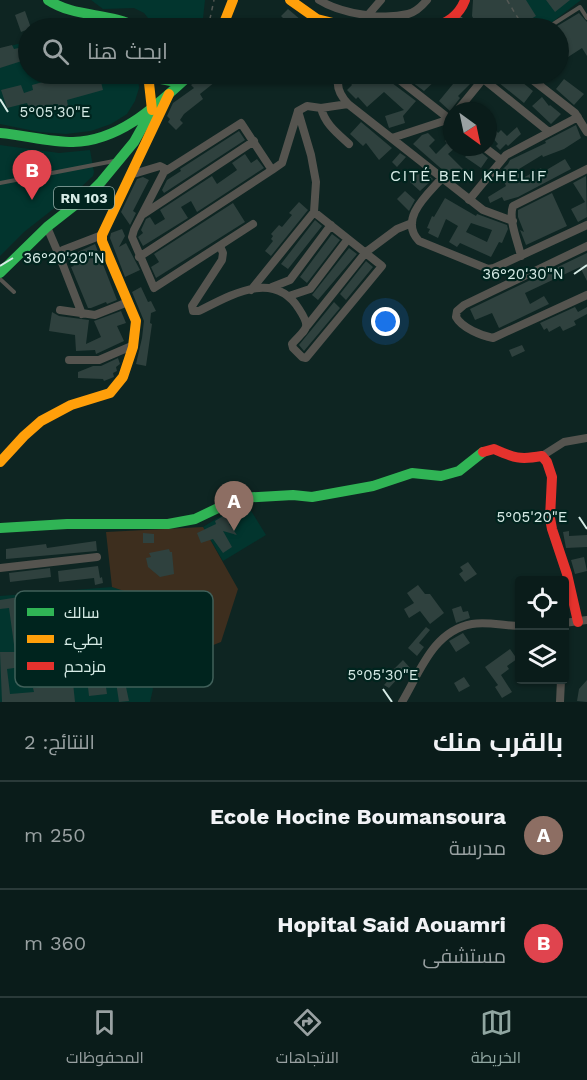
<!DOCTYPE html>
<html lang="ar">
<head>
<meta charset="utf-8">
<style>
  :root { --surface:#0a1c1a; --page:#182927; --text:#f1f3f6; --muted:#99a1a2; --line:#2a3a39; --accent:#90a6a1 }
  body { margin:0; font-family:"Work Sans",Cairo,sans-serif; background:var(--page); color:var(--text); direction:rtl }
  .controls { position:absolute; right:18px; bottom:18px; display:grid; overflow:hidden; border-radius:6px; box-shadow:0 2px 4px #0004 }
  .controls button { width:54px; height:54px; display:grid; place-items:center; padding:0; border:0; border-bottom:2px solid var(--line); background:var(--surface); color:var(--text); font:30px sans-serif }
  .compass { position:absolute; left:443px; top:102px; width:54px; height:54px; border-radius:50%; background:var(--surface); box-shadow:0 2px 4px #0004; rotate:147deg }
  .you { position:absolute; left:386px; top:322px; width:21px; height:21px; margin:-15px; border:4px solid #fff; border-radius:50%; background:#1a73e8; box-shadow:0 0 0 9px #1a73e833 }
  .badge { display:grid; place-items:center; width:39px; height:39px; border-radius:50%; background:var(--accent); color:#fff; font-size:20px; font-weight:700 }
  .pin { position:absolute; translate:-50% -50px; filter:drop-shadow(0 2px 3px #0008) }
  .pin::after { content:''; position:absolute; top:32px; width:21px; height:18px; background:inherit; clip-path:polygon(0 0,100% 0,50% 100%) }
  .list { margin:0; padding:0; list-style:none }
  h2 { display:flex; justify-content:space-between; align-items:center; height:78px; margin:0; padding:0 24px; font-size:26px }
  h2 small { font-size:20px; font-weight:400; color:var(--muted) }
  .list li { display:grid; grid-template-columns:39px 1fr auto; gap:18px; align-items:center; box-sizing:border-box; height:108px; padding:0 24px; border-top:2px solid var(--line) }
  .list b { display:block; font-size:22px; white-space:nowrap }
  .list p { margin:0; font-size:20px; white-space:nowrap; color:var(--muted) }
  .list em { font-size:20px; font-style:normal; color:var(--muted) }
  .icon { flex:none; width:33px; height:33px; fill:none; stroke:currentColor; stroke-width:2; stroke-linecap:round; stroke-linejoin:round }
  .map { position:relative; flex:none; width:587px; height:702px; overflow:hidden; direction:ltr }
  .search { position:absolute; background:var(--surface); box-shadow:0 2px 4px #0004; left:18px; right:18px; top:18px; height:66px; display:flex; align-items:center; gap:15px; box-sizing:border-box; padding:0 21px; border-radius:33px; color:var(--muted); font-size:22px }
  .sheet { height:294px; background:var(--surface) }
  nav { display:flex; justify-content:space-around; align-items:center; box-sizing:border-box; height:84px; border-top:2px solid var(--line); background:var(--surface); font-size:16px; color:var(--muted) }
  nav a { display:grid; justify-items:center; gap:3px }
  nav .on { color:var(--accent) }
  .map>svg:first-child { display:block }
</style>
</head>
<body>
<div class="map">
<svg width="587" height="702" viewBox="0 0 587 702">
  <rect width="100%" height="100%" fill="#0e2522"/>
  <path fill="#02352e" d="M91,0H205L202,28H156L144,13L134,8L103,9Z
    M514,0H581L546,27L532,25L526,21Z
    M28,41V74H138L139,88L135,101L127,114L111,124L91,131L66,134L39,132L0,124V49Z
    M0,145L59,153L90,150L94,172L93,176L80,188L24,232L0,256Z
    M245,501L266,535L223,561L203,527Z
    M112,587L139,595L153,689L150,702H0V596Z"/>
  <path fill="#3d2e1e" d="M203,527L238,589L221,642L203,649L197,662L161,682L152,684L139,596L112,587L106,532Z"/>
  <path fill="#2f413e" fill-rule="evenodd" d="M473,0H526L536,16L519,26L520,28H478L472,16Z
    M546,0H570L555,12Z
    M288,9L301,20L293,28L281,16Z
    M25,11L31,28L21,32L15,15Z
    M579,13L587,22V56L582,48L565,59L558,50V28H554Z
    M53,23H68V28H52Z
    M12,45L14,49L28,46V59L0,68V48Z
    M68,74H99L103,90L67,100L68,107L59,110L58,104L30,111L27,103L7,108L1,90L21,85L24,93L33,90L32,85L68,75Z
    M204,74H217L220,78L200,94L203,99L184,114L180,120L183,123L176,130L168,122L170,119L167,116L173,103L194,88L191,85Z
    M359,74H380L416,101L403,116L405,123L389,128L385,116L404,110L384,92L367,107L358,97L356,99L347,90L352,85L350,82Z
    M419,74H432L437,79L424,91L412,82V80Z
    M442,74H465L473,81L458,96L460,98L450,111L439,101L453,84Z
    M497,74H512L533,91L524,103L493,78Z
    M564,79L584,94L574,105L556,89Z
    M542,97L549,106L550,105L561,114L551,124L532,106Z
    M488,120L498,133L501,130L507,136L517,127L521,134L508,146L506,144L500,150L496,146L498,144L491,136L488,139Z
    M361,122L392,148L379,160L366,143L363,146L350,134Z
    M576,125L581,138L564,149L543,157L542,155L519,169L523,178L541,168L543,172L565,159L571,169L518,197L504,201L502,197L490,203L488,197L506,186L500,172L508,164L510,160L546,143L545,141Z
    M239,131L245,140L164,193L162,190L167,180L181,171L180,169Z
    M428,133L435,140L429,146L436,154L447,143L445,141L452,133V147H456L448,154L463,169L453,179L413,144L422,135Z
    M458,147H478L477,149L488,158L481,168L465,157L467,155Z
    M400,153L406,157L397,167L392,162Z
    M245,154L251,163L257,159L264,168L197,212L191,201L181,207L188,218L143,246L138,237L143,233L141,230L146,219L150,217L155,225L165,219L160,210L212,176L217,184L237,170L232,163Z
    M421,169L433,179L420,191L410,182Z
    M586,176L587,217L578,222L571,209L585,202L573,183Z
    M143,177L149,180L133,211L136,213L130,225L121,212L137,179Z
    M405,191L415,200L409,211L397,199Z
    M552,193L567,226L526,245L520,230L524,232L518,217V210Z
    M445,198L476,216L477,214L507,225L508,229L502,243L499,242L491,257L460,243L457,247L449,242L458,226L446,219L438,238L428,233L430,229L427,228L432,216L434,217ZM471,223L492,230L487,242L466,232Z
    M299,202L308,210L271,256L265,251L273,241L271,239L273,236L271,234L279,225L282,227L292,215L289,213Z
    M233,203L245,222L156,278L151,267L159,262L154,254Z
    M315,220L322,226L288,269L281,264Z
    M122,229L125,236L119,247L126,243L140,270L125,277L110,238L111,233Z
    M332,234L340,240L307,283L300,277Z
    M95,244L117,300L107,304L106,302L91,308H88L71,267L74,266L67,257Z
    M349,248L357,254L318,300L312,295Z
    M587,253V281L580,267L525,293L530,304L544,296L549,304L499,328L492,313L475,320L470,309Z
    M366,261L373,267L346,300L340,294Z
    M141,287L148,302L151,301L156,311L151,313L150,323L152,324L146,366L136,364L142,338L144,321L132,292Z
    M334,302L340,308L304,351L299,345Z
    M575,307L578,312L587,307V314L574,321L576,325L563,331L560,326L549,332L547,328L544,330L540,323Z
    M121,311L126,323L117,326L124,341L96,354L95,350L76,351L75,335L49,331L52,312L59,316L89,320L86,344L101,337L94,321Z
    M522,345L525,351L512,357L509,350Z
    M118,358L120,364L116,367L117,371L113,373L114,377L104,381L103,379L78,378V372L93,366H101Z
    M241,505H247L251,511L229,524L237,535L223,531L232,547L223,553L213,539L201,543L197,533L216,524L215,521Z
    M569,531V536L587,535V547L566,548L563,532Z
    M143,533L154,534V543H143Z
    M96,541L97,551L6,559V549L46,544L47,548Z
    M169,549L170,552H172L174,574L160,577L148,567L146,558L151,557L149,553Z
    M584,557L587,571L575,574L571,560Z
    M468,562L477,574L465,582L459,574L463,571L460,567Z
    M98,566L100,578L102,577L103,583L95,585L94,578L59,582L58,571Z
    M50,568L51,577L10,582L9,573Z
    M418,585L425,594H430L444,613L430,624L420,611L409,618L404,609L414,603L407,593Z
    M19,597L28,666L7,669L10,694L34,692L33,688L46,686L44,675L72,673L75,702H2L0,652H15L9,608L0,609V600Z
    M461,606L463,612L468,611L470,618L456,623L452,609Z
    M426,627L430,630L419,643L424,647L417,656L408,648Z
    M135,632L143,684L126,687L129,701L119,702L116,682L132,680L127,633Z
    M463,633L470,643L456,652L449,641Z
    M510,649L517,659L507,666L509,669L501,675L512,692L502,698L495,687L498,685L485,667Z
    M102,659L107,694L89,696L85,661Z
    M403,660L411,669L402,676H400L389,688L384,685L396,672L394,669Z
    M464,677L470,686L459,692L454,683Z
    M587,680V702L577,701L579,689Z"/>
  <g fill="none" stroke-linecap="round" stroke-linejoin="round">
    <path stroke="#535854" stroke-width="1.5" stroke-dasharray="4.5 4.5" stroke-linecap="butt" d="M507,0L524,28
      M208,28L214,0"/>
    <path stroke="#55544f" stroke-width="4" d="M547,28L580,7L587,18
      M0,183L114,161
      M0,279L14,292"/>
    <path stroke="#55544f" stroke-width="8" d="M319,0C341,14 383,20 408,14C416,12 422,6 427,0
      M368,15L381,0
      M455,17L469,28
      M343,74C333,83 340,95 348,104L483,210L513,221
      M392,74L452,121
      M477,74L549,132
      M525,74L575,113L587,132
      M348,104L321,108C325,124 337,133 349,144
      M298,111L311,155L316,182L314,212
      M457,111L483,79
      M392,138L450,119L452,117
      M484,147L501,160
      M272,170L282,163L298,111L307,106L321,108
      M130,175L160,166L164,168V172L134,230L132,237L154,288L253,224
      M442,178C428,194 398,219 419,241L488,269L494,268L587,225
      M469,200L506,155L578,117
      M142,215L254,141
      M47,227L59,255
      M220,246L223,253L222,260L192,306L193,311H199C231,295 274,269 299,309C312,329 306,328 292,344L293,348L302,357L306,358L382,266L314,212L251,290
      M587,246L464,305L457,311L456,317C462,328 482,336 493,338L587,295
      M521,256C518,242 508,219 513,206L587,169
      M139,257L272,170L241,123L164,172
      M272,287L290,280L331,225
      M289,296L310,289L348,239
      M60,310L95,315L128,302
      M82,314L59,255L63,250L102,235
      M307,326L366,252L397,229L412,223
      M69,360H99L134,345
      M542,456L564,442L587,438
      M0,568L97,557
      M564,623L587,620
      M402,702C420,672 433,631 472,624C487,621 504,626 520,626
      M560,702L561,680"/>
    <path stroke="#30b455" stroke-width="10" d="M48,0C75,18 110,12 138,28
      M154,74L161,79L181,83
      M0,133C24,135 49,142 73,142C121,141 158,104 191,74
      M0,273L47,227L89,194L101,182L134,142L152,110
      M0,528L67,524H168L195,519L239,498L293,495L312,497L373,486L412,473L441,476L459,471L483,452"/>
    <path stroke="#ff9f0a" stroke-width="10" d="M290,0L317,19L353,28
      M222,28L233,0
      M148,74L152,110
      M0,462L24,436L41,421L71,405L110,393L123,377L133,347L136,321L102,241V235L169,94"/>
    <path stroke="#e5322d" stroke-width="10" d="M431,28C447,23 459,16 465,0
      M483,452L494,449C514,458 520,460 542,456L547,462L552,477L550,518L552,529L567,574L578,622"/>
  </g>
  <path fill="none" stroke="#d6ebe6" stroke-width="2" d="M0,99L8,112M0,266L13,258M574,274L587,265M579,517L587,529M383,689L392,702"/>
  <g text-anchor="middle" dominant-baseline="central" stroke-width="4.5" stroke-linejoin="round" paint-order="stroke">
    <rect fill="#00241e" stroke="#96afaa" stroke-width="1.5" x="54" y="187" width="60" height="22" rx="4.5"/>
    <g font-size="14" font-weight="bold" fill="#d6ebe6">
      <text x="84" y="198">RN 103</text>
    </g>
    <g font-size="16" letter-spacing="1.5" fill="#d6ebe6" stroke="#00241e">
      <text x="469" y="175">CITÉ BEN KHELIF</text>
    </g>
  </g>
  <rect x="15" y="591" width="198" height="96" rx="9" fill="#00241e" stroke="#40605a" stroke-width="1.5"/>
  <rect x="27" y="608" width="27" height="8" fill="#30b455"/>
  <rect x="27" y="635" width="27" height="8" fill="#ff9f0a"/>
  <rect x="27" y="662" width="27" height="8" fill="#e5322d"/>
  <g font-size="16" fill="#d6ebe6">
    <text x="64" y="618">سالك</text>
    <text x="64" y="645">بطيء</text>
    <text x="64" y="672">مزدحم</text>
  </g>
  <g font-size="15" text-anchor="middle" fill="#d6ebe6" stroke="#00241e" stroke-width="4.5" stroke-linejoin="round" paint-order="stroke">
    <text x="55" y="117">5°05'30"E</text>
    <text x="64" y="263">36°20'20"N</text>
    <text x="523" y="279">36°20'30"N</text>
    <text x="532" y="522">5°05'20"E</text>
    <text x="383" y="680">5°05'30"E</text>
  </g>
</svg>
<div class="controls">
<button><svg class="icon" aria-label="locate" viewBox="0 0 24 24"><circle cx="12" cy="12" r="6"/><path d="M12 2v4M12 18v4M2 12h4M18 12h4"/></svg></button>
<button><svg class="icon" aria-label="layers" viewBox="0 0 24 24"><path d="M12 4l9 5-9 5-9-5zM3 14l9 5 9-5"/></svg></button>
</div>
<svg class="compass" viewBox="-18 -18 36 36"><path d="M0-13l5 13h-10z" fill="#e53935"/><path d="M0 13l5-13h-10z" fill="#99a1a2"/></svg>
<div class="you"></div>
<div class="pin badge" style="left:234px;top:531px;background:#8d6e63">A</div>
<div class="pin badge" style="left:32px;top:200px;background:#e0444e">B</div>
<div class="search"><svg class="icon" aria-label="search" viewBox="0 0 24 24"><circle cx="10" cy="10" r="6"/><path d="M15 15l6 6"/></svg>ابحث هنا</div>
</div>
<section class="sheet">
<h2>بالقرب منك<small>النتائج: 2</small></h2>
<ul class="list">
<li><span class="badge" style="background:#8d6e63">A</span><div><b>Ecole Hocine Boumansoura</b><p>مدرسة</p></div><em>250 m</em></li>
<li><span class="badge" style="background:#e0444e">B</span><div><b>Hopital Said Aouamri</b><p>مستشفى</p></div><em>360 m</em></li>
</ul>
</section>
<nav>
<a class="on"><svg class="icon" aria-label="map" viewBox="0 0 24 24"><path d="M3 6l6-2 6 2 6-2v14l-6 2-6-2-6 2zM9 4v14M15 6v14"/></svg>الخريطة</a>
<a><svg class="icon" aria-label="directions" viewBox="0 0 24 24"><path d="M12 3l9 9-9 9-9-9zM9 14v-3h6M13 9l2 2-2 2"/></svg>الاتجاهات</a>
<a><svg class="icon" aria-label="saved" viewBox="0 0 24 24"><path d="M7 4h10v16l-5-4-5 4z"/></svg>المحفوظات</a>
</nav>
</body>
</html>
